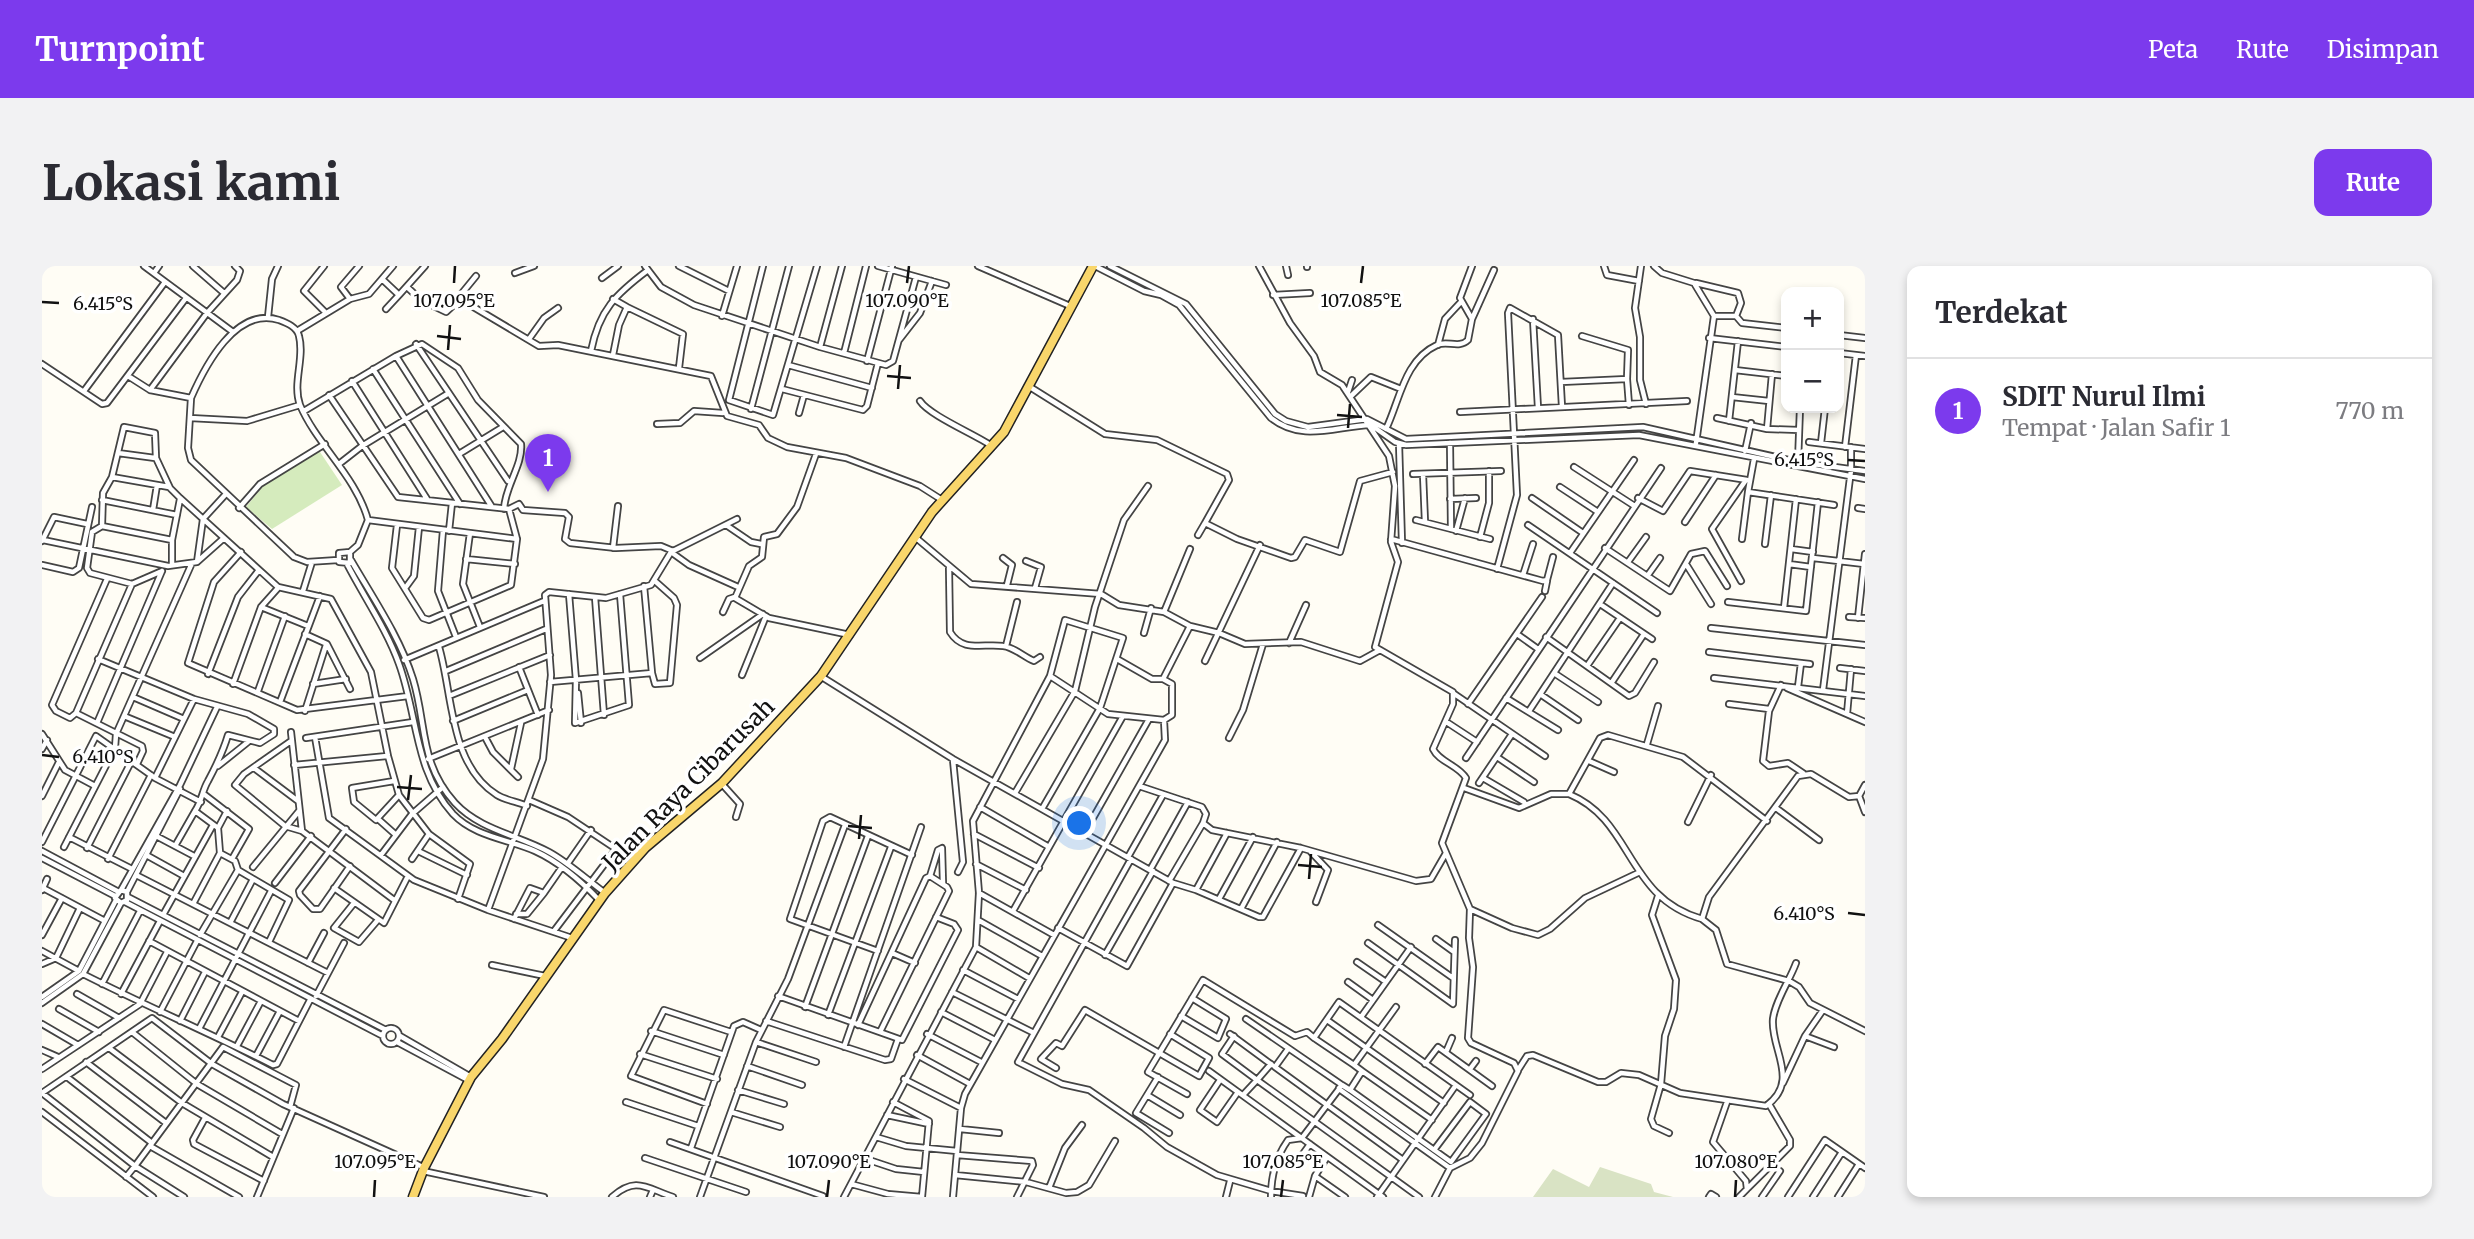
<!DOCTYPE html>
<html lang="id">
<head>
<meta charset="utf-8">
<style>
  :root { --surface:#fff; --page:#f2f2f3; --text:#2b2b33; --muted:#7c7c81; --line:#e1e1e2; --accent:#7c3aed }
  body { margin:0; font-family:Merriweather,serif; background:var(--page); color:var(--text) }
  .controls { position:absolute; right:21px; top:21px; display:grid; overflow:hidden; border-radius:14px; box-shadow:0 4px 10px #0003 }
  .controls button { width:63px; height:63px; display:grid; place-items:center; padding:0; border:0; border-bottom:2px solid var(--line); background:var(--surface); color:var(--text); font:35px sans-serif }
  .you { position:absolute; left:1038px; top:558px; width:24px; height:24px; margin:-18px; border:5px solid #fff; border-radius:50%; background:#1a73e8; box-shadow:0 0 0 10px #1a73e833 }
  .badge { display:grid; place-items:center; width:46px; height:46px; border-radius:50%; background:var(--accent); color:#fff; font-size:23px; font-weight:700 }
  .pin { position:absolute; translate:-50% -58px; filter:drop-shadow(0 2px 4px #0008) }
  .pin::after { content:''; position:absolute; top:37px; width:24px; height:21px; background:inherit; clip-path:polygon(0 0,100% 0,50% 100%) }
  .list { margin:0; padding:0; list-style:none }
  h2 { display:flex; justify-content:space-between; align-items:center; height:91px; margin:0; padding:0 28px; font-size:30px }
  h2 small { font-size:23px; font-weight:400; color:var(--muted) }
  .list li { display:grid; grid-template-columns:46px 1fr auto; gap:21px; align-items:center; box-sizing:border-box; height:105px; padding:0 28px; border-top:2px solid var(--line) }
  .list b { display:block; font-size:26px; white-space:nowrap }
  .list p { margin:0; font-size:23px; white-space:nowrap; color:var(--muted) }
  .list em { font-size:23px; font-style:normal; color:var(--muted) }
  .map { position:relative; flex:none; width:1823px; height:931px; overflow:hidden; border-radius:14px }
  header { display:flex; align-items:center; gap:42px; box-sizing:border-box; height:98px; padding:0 35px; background:var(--accent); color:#fff }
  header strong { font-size:33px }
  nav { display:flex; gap:38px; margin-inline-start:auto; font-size:24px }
  .intro { display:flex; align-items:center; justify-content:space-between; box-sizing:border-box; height:168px; padding:0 42px }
  h1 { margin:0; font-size:49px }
  .button { padding:18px 32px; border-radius:14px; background:var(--accent); color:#fff; font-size:24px; font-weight:700 }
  main { display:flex; gap:42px; padding:0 42px }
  aside { flex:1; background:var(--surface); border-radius:14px; box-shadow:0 4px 10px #0003 }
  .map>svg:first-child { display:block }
</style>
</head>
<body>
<header>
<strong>Turnpoint</strong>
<nav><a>Peta</a><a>Rute</a><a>Disimpan</a></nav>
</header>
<div class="intro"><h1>Lokasi kami</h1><a class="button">Rute</a></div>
<main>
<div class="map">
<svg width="1823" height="931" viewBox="0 0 1823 931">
  <rect width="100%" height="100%" fill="#fffdf5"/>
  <path fill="#d5ebbd" d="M276,183L300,219L230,263L204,241L222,219Z"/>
  <path fill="#d9e3c4" d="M1558,901L1609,918L1612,926L1631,931H1491L1511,903L1547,921Z"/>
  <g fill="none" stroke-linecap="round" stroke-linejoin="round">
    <g stroke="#444" stroke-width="8">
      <path id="street" d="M102,0L191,66
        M151,0L182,27
        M282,0L262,25L284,47
        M603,0L619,21L652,39L778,81L844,99L851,95L874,11
        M637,0L687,25
        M721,0L687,134L731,149L775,0
        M836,0L904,19
        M936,0L1028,40
        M1053,0L1102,25L1119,29L1137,39L1229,152C1260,177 1294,160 1329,159L1353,176L1364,179L1597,169L1823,213
        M1068,0L1144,38L1233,148L1244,155L1266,161L1325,153L1364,173L1601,161L1756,196L1823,205
        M1217,0L1248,57L1272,90L1278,106L1300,119L1347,190L1353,220L1349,276L1356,296L1333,381L1411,426V438L1391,483C1397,496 1416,499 1424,512L1400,577L1428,643L1427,672L1431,701L1426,772L1429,777L1472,797L1476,805L1440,877L1428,892L1408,902L1393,931
        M1244,0L1246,9
        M1265,0V1
        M1430,0L1418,32L1430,53
        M1562,0L1565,9L1597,15
        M1599,0L1593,42L1598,71V114L1604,138
        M1612,0L1620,7L1652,17L1672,50L1654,177
        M112,7L117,0
        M473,7L492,0
        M560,12L576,0
        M340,13L357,29L383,0
        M1654,17L1696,27L1699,37L1694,50
        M365,21L379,34L404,46L418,33L497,80L516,79L669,110L685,150L717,159L726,172L745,181L804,192L878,220L900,234
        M1231,29L1268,27
        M416,32L434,10
        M308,33L299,21L317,0
        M571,33L585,41
        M344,43L357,29
        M680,50L695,0
        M1672,50H1694L1700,57L1744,62
        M226,51L230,13L236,0
        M1491,53L1496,142
        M255,65L308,33L327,28L351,0
        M1797,69L1823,72
        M1540,70L1586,84L1585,113
        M1667,72L1744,81
        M487,73L502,52L516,42
        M857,74L878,47L890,15
        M374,78L466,215
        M1396,79L1403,53L1418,37
        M778,81L800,0
        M549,85C557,44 574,28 606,4
        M802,87L824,0
        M1797,87L1823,90
        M571,89L577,59L585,41L641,68L637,102
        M354,90L450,241
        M825,95L850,0
        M0,98L60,138L65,137L144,32
        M746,99L830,122
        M331,103L418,238
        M1693,104L1744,110
        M86,110L108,124L149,132C163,100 194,40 237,54C245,57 255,61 257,70C263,92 250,117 258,139C275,179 314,210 326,254L316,279L308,286L297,287V296L308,297V286
        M310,115L385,233
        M1519,116L1585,113L1587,139
        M988,121L1063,168L1115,174L1185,208L1187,214L1163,257L1195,273L1249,292L1253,291L1263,274L1298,286L1318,215L1351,206
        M740,123L821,144L825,140L836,97
        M108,124L165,47L195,14L198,5L193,0
        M42,125L123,16
        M1306,126L1310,114
        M287,129L356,231L467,243L477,238L481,244L523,247L527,251L523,273L528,277L574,282L619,280L631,285
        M1308,131L1329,111L1359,123
        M1690,131L1727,135
        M149,132L146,182L149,194L252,291L265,296L296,294
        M878,135C887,149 932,168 950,180
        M709,143L747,0
        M262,145L354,90L380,78L416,102L436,134L479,178C481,199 463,220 462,243
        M1418,146L1645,135
        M757,147L762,129
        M148,152L205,155L258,139
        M1675,152L1725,163L1757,164
        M1687,155L1696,75
        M615,158L638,157L652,145L681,147
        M1344,163C1358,134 1362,94 1395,79C1405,74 1417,83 1426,74L1430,53L1452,4
        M1725,163L1730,108
        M1767,176L1823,183
        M1357,177L1360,277
        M1408,177L1409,263
        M1779,177L1783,142
        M1803,181L1814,89
        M1703,185L1709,157
        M76,187L113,192
        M417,188L461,161
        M774,188L755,241L735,268L722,271L720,291L707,300L693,332L727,352L808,369
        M1712,193L1706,226L1792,239
        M1756,196L1758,142
        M297,198L320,180L407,127
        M1532,201L1591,239
        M1371,208L1459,205
        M1381,208L1383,256
        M70,211L127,221
        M1518,221L1556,246
        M1490,232L1541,267
        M1596,232L1621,245L1648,205L1705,214
        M1408,233L1434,232
        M60,234L135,249
        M197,242L218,218L283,178
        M1816,242L1823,243
        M111,244L115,219
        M326,254L475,273
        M1374,254L1448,273
        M1643,256L1674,209
        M355,259L350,302L381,352L387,354L469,319L475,273L467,243
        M684,259L709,276L719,278
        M1486,259L1615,347
        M60,260L130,274
        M401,264L396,325L414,371
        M407,265L410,237
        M1414,265L1423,232
        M428,267L421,318L438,361
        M1156,269L1163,257
        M873,271L929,318L1059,328L1077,339L1122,346L1148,360L1177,367L1203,378L1259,376L1318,395L1338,384
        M1438,271L1447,237V205
        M1349,273L1501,315L1505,314L1511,291
        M1700,273L1706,226
        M1,274L126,300L155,296L182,272
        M0,275L12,251L45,258
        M1723,278L1729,229
        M571,282L576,240
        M1563,282L1628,325L1649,288L1663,285L1685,320
        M1749,283L1771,286
        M199,286L172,316L146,397L255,444L366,430
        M629,286L647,299L696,321
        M1528,287L1592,194
        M961,292L970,299L965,319
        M1771,292L1822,298
        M424,293L473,298
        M309,294C331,332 358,371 371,413C385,459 377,497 413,537C438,564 476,569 507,586C527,597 544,613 563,627
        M984,295L999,301L993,322
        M155,296L161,253L183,229
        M1586,296L1604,271
        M305,298C322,331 345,364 357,398C376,450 372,505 411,548C433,571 466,573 493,585C517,596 539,615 557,634
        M1644,298L1669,338
        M1747,298L1769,301
        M0,299L31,306L37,302L50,241
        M130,299V274L138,233
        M907,302L908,366C921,387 941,377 961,380C972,381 982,391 992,395L998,391
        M1455,303L1475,229L1466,47L1468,42L1516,69L1520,141
        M120,305L90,318L48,307L45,302L50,266L60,260L61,227L70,211L82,161L113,167L114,192L128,222L138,232L236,321L289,333L329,406L346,490L357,529L387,568L428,598L416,633
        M1481,309L1491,278
        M1606,309L1618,292
        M65,313L10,439L14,445L28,452L34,447L90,318
        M1699,315L1670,263L1704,214
        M602,320L610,407L613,418L628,417L635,339L632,332L614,316
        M364,321L372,310L377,261
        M261,325L270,296
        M1503,325L1505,315
        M527,328L534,414
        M553,331L562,449
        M1686,336L1764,345L1776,236
        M1558,338L1610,373
        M219,341L266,360
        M1742,342L1754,233
        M681,346L687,333L693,331
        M1122,346L1148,283
        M1807,351L1823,352
        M1816,352L1823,288
        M1669,362L1823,379
        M1102,367L1109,342
        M263,368L285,378L308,423
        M1475,368L1496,383
        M1504,371L1587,430L1593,427L1612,396
        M1247,377L1264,339
        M964,380L975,336
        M397,381C411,428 407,499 455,529C463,534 476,536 485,540
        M1667,386L1768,398
        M658,392L721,348
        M56,393L152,433L206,448L232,463V468L218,477L186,469C181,486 174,500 166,515C160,525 160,535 153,545L176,562L178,587L193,595L196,604L247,634L227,676
        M1075,393L1110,413H1121L1148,360
        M362,394L502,335
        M1163,395L1218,279
        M1545,400L1578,352
        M477,401L496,449
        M1798,402L1823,405
        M404,405L504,363
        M1512,407L1556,436
        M166,408L196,331L217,304
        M700,409L724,350
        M780,411L911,493L1131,617L1154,624L1217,651H1221L1259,582
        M1672,412L1823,430
        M534,413L533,457L587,439L578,328
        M1121,413L1130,418V449L1122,454
        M508,416L610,407
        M1570,416L1602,368
        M191,418L219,341L236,322
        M271,418L304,413
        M1739,419L1727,445L1721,495L1727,500L1746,497L1761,507
        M1756,421L1759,397
        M1745,422L1823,456
        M1781,424L1809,204V181
        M216,425L243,350
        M536,427L539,457
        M1411,427L1503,490
        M1498,428L1536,454
        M407,430L508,389
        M91,431L142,453
        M1464,432L1516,464
        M238,436L278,330
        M1426,438L1500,331
        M1687,438L1727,443
        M263,445L284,379
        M1487,445L1571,317
        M34,447L100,480L101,485L95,498
        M1805,448L1809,403
        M82,450L133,471
        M411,455L486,424
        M55,457L120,305
        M1406,457L1435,476
        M249,466L260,565L352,634
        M0,468L23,504L53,520
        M273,471L287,552L372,614L446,644L530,672
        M443,471L451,486L476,511
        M264,472L371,456
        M1187,472L1201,444L1221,378
        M249,475L202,508L193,519L243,560L260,565
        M1605,478L1616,440
        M0,483L5,474
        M1455,491L1492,516
        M1424,492L1619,202
        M386,493L507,444
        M911,494L921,596L916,606
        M1547,495L1572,506
        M252,499L345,490
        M176,500L206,476
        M212,502L256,535
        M469,503L479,457
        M113,512L152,433
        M1441,512L1482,536
        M352,515L310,522L312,536L334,554L357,529
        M1437,517L1470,468
        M680,518L698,538L694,551
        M1823,519L1817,530L1823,546
        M1097,520L1160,541L1164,548L1161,557L1170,564L1259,582L1374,615L1389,613L1404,587
        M1422,522L1477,542L1509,528H1527L1558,472L1566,469L1641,491L1725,555
        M973,527L1033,425L1053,341L1082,254L1106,220
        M1527,528C1592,555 1583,631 1660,653
        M163,529L207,563L190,593
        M0,530L17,496
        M1817,530L1807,531L1769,508L1756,510L1667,631L1660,653L1674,664L1685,698L1747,715L1757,721L1768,737L1823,765
        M487,534L526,551L574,583L512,665
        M938,541L1007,581
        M1734,542L1777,574
        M336,553L354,569
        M1646,556L1669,509
        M176,562L185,545
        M304,563L257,625L258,629L271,643H278L308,600
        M932,568L997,602
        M1042,568L1107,453
        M27,571L90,603
        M116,571L152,590
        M0,576L54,470L113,512L159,536
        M133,580L153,545
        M22,581L73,482L74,468L150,297
        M45,582L90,494
        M0,585L75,625
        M376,585L425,609
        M1268,585L1286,604L1274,636
        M339,589L370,548L401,521
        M106,590L142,610
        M1086,591L1121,529
        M0,592L73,630
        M66,593L109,509
        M370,593L387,568
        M1089,593L976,796L1020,818L1047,824L1102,862L1125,881L1175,909L1229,925L1261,930
        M526,597L549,564
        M934,598L984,624
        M211,601L257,545
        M1108,604L1146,536
        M96,610L286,707
        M888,610L896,584L900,582L901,617
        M1127,615L1161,557
        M233,617L269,570
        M1,622L63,655
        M292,622L342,657L366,610
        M0,624L5,613
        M79,624L138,519L175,441
        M1154,624L1185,567
        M85,626L138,523
        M937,627L1012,669
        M1616,630L1610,649L1634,714L1632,743L1623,770L1619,818L1609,853L1612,860L1627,867
        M86,631L344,764
        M1177,633L1211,571
        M83,636L341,770
        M312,637L292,662L317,676L335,655
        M151,638L178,587
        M1199,643L1235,576
        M1428,643L1470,662L1496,669L1508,663L1543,632L1596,607
        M446,644L501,493L509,409L503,329L507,326L564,332L609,319L629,286L695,253
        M971,645L1081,450
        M474,648H485L502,627
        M121,649L171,559
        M472,653L488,622L502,627L520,601
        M936,654L1000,690
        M188,657L210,615
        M1336,659L1411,712
        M1016,662L1085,700L1131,617
        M0,669L20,632
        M158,669L196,604
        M1394,673L1412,686
        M107,675L257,755
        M1326,677L1411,738L1413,674
        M934,681L987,712
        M0,685L37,705
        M836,685L748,653L781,555L788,551L870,589
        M850,687L873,697
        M1063,689L1111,605
        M1315,696L1344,716
        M266,697L282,667
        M0,698L14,692L38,642
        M450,699L503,710
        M921,704L976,733
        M41,708C104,740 168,767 231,799L235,798L268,734
        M1306,716L1331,734
        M60,718L98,645
        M910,726L992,767
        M35,728L77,752
        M79,728L118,655
        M274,730L302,677
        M736,730L860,774L916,664L912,658L894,651
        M0,731L37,705L74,634
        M0,737L41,708L79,637L85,634V626L79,624L73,632L79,637
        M763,741L826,570
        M17,743L57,766
        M118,746L155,675
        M899,746L953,774
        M786,749L849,581
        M1139,750L1176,772L1184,753L1150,732
        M1319,751L1369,681
        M1204,753L1300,819
        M1285,754L1402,837
        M138,755L163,706
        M724,755L843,794L849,793L856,773
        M0,758L36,779
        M816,759L884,612L888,610L905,621L907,625L838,766
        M158,761L229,625
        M341 770a8 8 0 1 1 16 0a8 8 0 1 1-16 0Z
        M609,765L682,789
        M90,766L155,818L240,868
        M885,768L939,796
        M1188,768L1230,799
        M358,770L429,811
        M1192,770L1180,788L1215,814L1229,798
        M1763,770L1792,781
        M176,771L200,726
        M355,776L426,814
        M714,776L774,796
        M195,780L219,735
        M802,781L879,561
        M67,782L140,837L231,891
        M1246,783L1233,801L1361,894
        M0,784L16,791
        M1404,786L1410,772
        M598,788L675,813
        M875,789L928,818
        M214,790L238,745
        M44,796L124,857
        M1383,798L1396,781L1450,820
        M1312,799L1272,772L1297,736L1428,829
        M705,800L760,819
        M1014,802L999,793L1014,777L1020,780L1043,744L1157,810L1167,792L1128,768
        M0,803L98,738L125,686
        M1428,803L1434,795
        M1476,804L1485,790L1491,789L1556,816H1564L1579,807L1597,809L1638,827L1724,840C1759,815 1728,783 1731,753C1733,735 1748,714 1754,697
        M1167,805L1341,931
        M1320,805L1390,854
        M25,811L110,877
        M1116,811L1094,847L1127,867
        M862,813L919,842
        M1178,814L1158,844L1175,856L1196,826
        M1741,817L1763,770L1781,744
        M1297,822L1300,819L1308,824L1320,805L1312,799L1354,741
        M696,824L742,838
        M1308,824L1409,896L1444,848L1428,836L1392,884
        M1145,828L1106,806L1161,714L1253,770L1265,766L1272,772
        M1105,829L1138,849
        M1201,829L1215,814L1377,931
        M584,836L656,860
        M851,836L887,855L880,931
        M1685,836L1671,876L1704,915L1705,923L1697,931
        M665,838L589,810L622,744L689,766
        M0,846L111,931
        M689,846L738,861
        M845,849L887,858
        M163,852L151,874L152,878L222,915
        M918,863L957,867
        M834,871L864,880L915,885
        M628,876L781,930
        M108,880L197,931
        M649,882L692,760L701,756L719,764
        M915,889L990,895L991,899L975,931
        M603,892L704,926
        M824,893L854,903L882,906
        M1255,896L1268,878
        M381,905L502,931
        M913,909L984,916L1024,927L1035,926L1047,919L1073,875
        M1273,910L1303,931
        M84,911L93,900L0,827L110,752L170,798L241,838L381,901
        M809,918L846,928L880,931
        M1007,922L1023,882L1040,859
        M1706,922L1748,880V874L1727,838
        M142,931L93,900L181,781L254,819L248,841
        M215,931L252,842
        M570,931C594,910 604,922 631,931
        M608,931L611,924
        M658,931L714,776L746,713L803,559
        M802,931L934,681L937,627L931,555L1008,410L1023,354L1081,372L1058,442L1000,543
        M911,931L919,842L923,828L1123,474L1122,454L1066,448L1008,410
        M1184,931L1188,915
        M1229,931C1229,910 1233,892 1246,874L1260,872L1297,823L1408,902
        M1267,931L1273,910L1285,891
        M1335,931L1414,819
        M1667,931L1669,928L1674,931
        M1720,931L1738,905
        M1746,931L1783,874L1823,902
        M1771,931L1800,886
        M1796,931L1817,898"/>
    </g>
    <g stroke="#222" stroke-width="11">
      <path id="primary" d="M371,931L382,902L429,811L460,773L563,627L603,582L680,517L779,410L890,246L962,166L1051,0"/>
    </g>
    <use href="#street" stroke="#fff" stroke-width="4.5"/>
    <use href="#primary" stroke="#f9d66b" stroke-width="8"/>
  </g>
  <path fill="none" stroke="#111" stroke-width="2.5" d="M412,17L413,0M865,17L867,0M1319,17L1321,0M0,36L17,37M395,70L419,73M406,84L408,59M845,110L869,112M856,123L858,99M1295,149L1320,151M1306,162L1308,138M1806,194L1823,195M0,489L17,491M355,521L380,523M366,534L369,509M806,560L830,562M817,573L819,549M1256,599L1280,601M1267,613L1269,588M1806,647L1823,649M332,931L333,914M785,931L787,914M1239,931L1241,914M1693,931L1694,914"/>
  <g text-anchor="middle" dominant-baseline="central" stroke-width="7" stroke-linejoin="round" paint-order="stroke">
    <g font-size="23" fill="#111" stroke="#fff">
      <text transform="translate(646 518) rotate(-45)">Jalan Raya Cibarusah</text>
    </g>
  </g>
  <g font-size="18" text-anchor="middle" fill="#111" stroke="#fff" stroke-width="7" stroke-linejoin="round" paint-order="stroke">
    <text x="412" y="41">107.095°E</text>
    <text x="865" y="41">107.090°E</text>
    <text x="1319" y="41">107.085°E</text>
    <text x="61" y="44">6.415°S</text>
    <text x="1762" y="200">6.415°S</text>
    <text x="61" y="497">6.410°S</text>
    <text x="1762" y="654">6.410°S</text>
    <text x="333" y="902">107.095°E</text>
    <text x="787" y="902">107.090°E</text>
    <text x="1241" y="902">107.085°E</text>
    <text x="1694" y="902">107.080°E</text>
  </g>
</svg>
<div class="controls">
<button>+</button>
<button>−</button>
</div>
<div class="you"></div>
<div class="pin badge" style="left:506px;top:226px">1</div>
</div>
<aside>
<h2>Terdekat<small></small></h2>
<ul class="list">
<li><span class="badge">1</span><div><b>SDIT Nurul Ilmi</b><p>Tempat · Jalan Safir 1</p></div><em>770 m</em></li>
</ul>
</aside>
</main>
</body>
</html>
